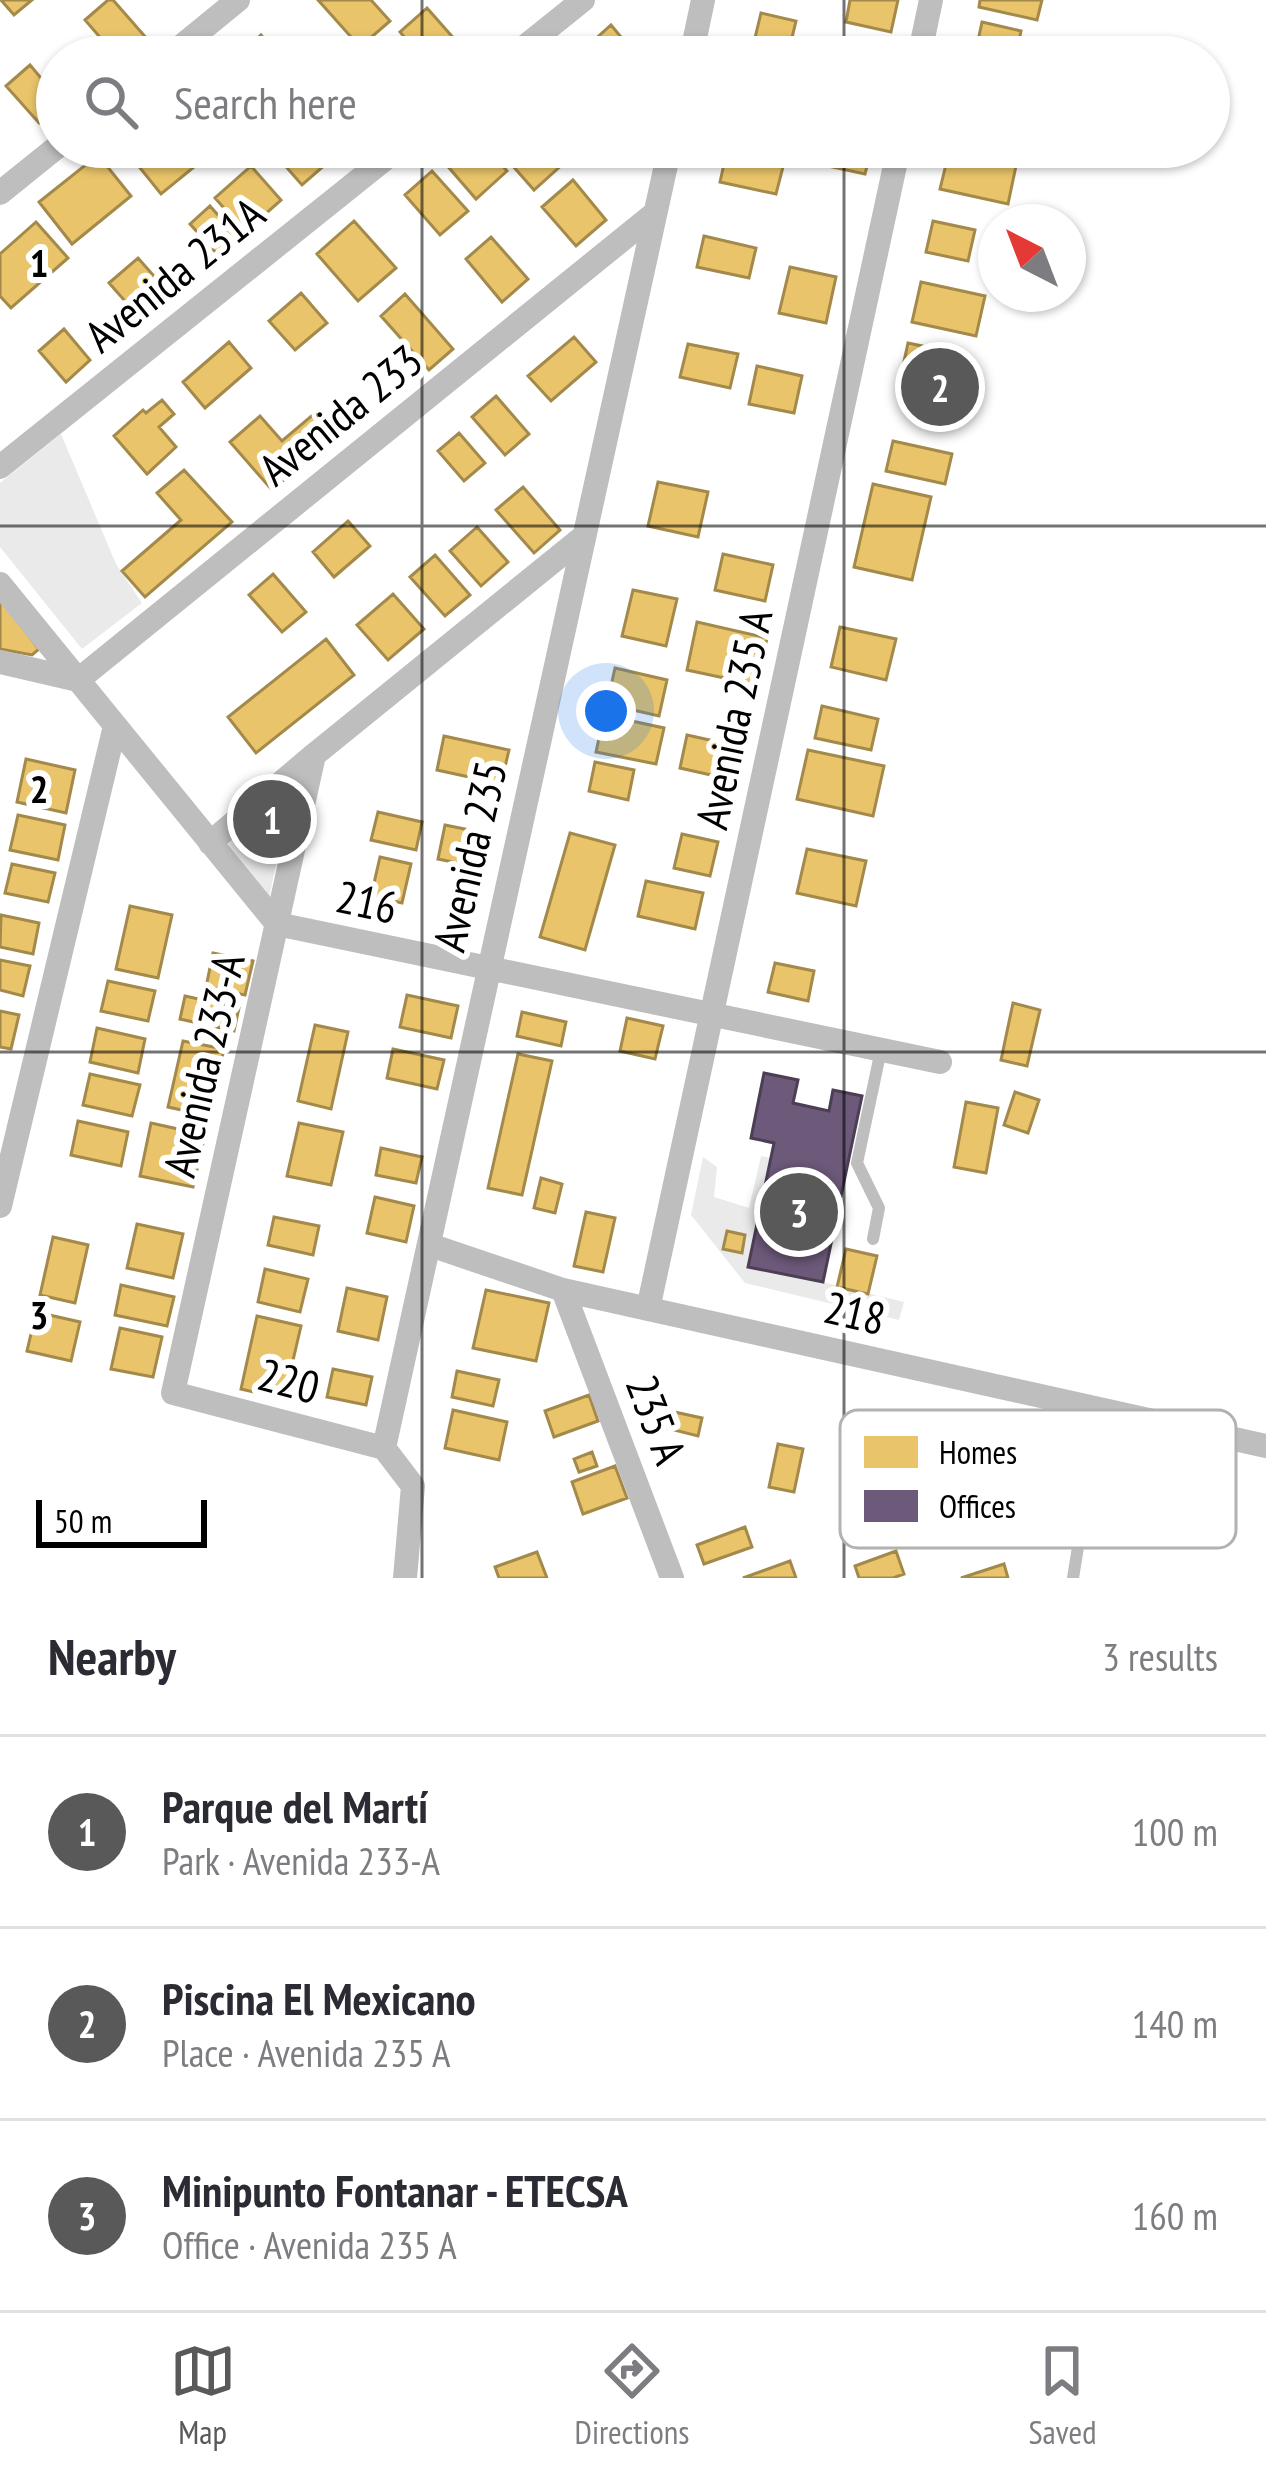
<!DOCTYPE html>
<html lang="en">
<head>
<meta charset="utf-8">
<style>
  :root { --surface:#fff; --page:#f7f7f7; --text:#2b2b33; --muted:#7c7c81; --line:#e1e1e2; --accent:#595959 }
  body { margin:0; font-family:"PT Sans Narrow",sans-serif; background:var(--page); color:var(--text) }
  .compass { position:absolute; left:978px; top:204px; width:108px; height:108px; border-radius:50%; background:var(--surface); box-shadow:0 3px 9px #0004; rotate:318deg }
  .scale { position:absolute; left:36px; bottom:30px; width:171px; box-sizing:border-box; padding-left:12px; border:6px solid #000; border-top:0; font-size:33px; line-height:42px; white-space:nowrap; color:#000; -webkit-text-stroke:9px #fff; paint-order:stroke }
  .you { position:absolute; left:606px; top:711px; width:42px; height:42px; margin:-30px; border:9px solid #fff; border-radius:50%; background:#1a73e8; box-shadow:0 0 0 18px #1a73e833 }
  .badge { display:grid; place-items:center; width:78px; height:78px; border-radius:50%; background:var(--accent); color:#fff; font-size:39px; font-weight:700 }
  .pin { position:absolute; translate:-50% -50%; border:6px solid #fff; box-shadow:0 3px 12px #0006 }
  .list { margin:0; padding:0; list-style:none }
  h2 { display:flex; justify-content:space-between; align-items:center; height:156px; margin:0; padding:0 48px; font-size:51px }
  h2 small { font-size:39px; font-weight:400; color:var(--muted) }
  .list li { display:grid; grid-template-columns:78px 1fr auto; gap:36px; align-items:center; box-sizing:border-box; height:192px; padding:0 48px; border-top:3px solid var(--line) }
  .list b { display:block; font-size:45px; white-space:nowrap }
  .list p { margin:0; font-size:39px; white-space:nowrap; color:var(--muted) }
  .list em { font-size:39px; font-style:normal; color:var(--muted) }
  .icon { flex:none; width:66px; height:66px; fill:none; stroke:currentColor; stroke-width:2; stroke-linecap:round; stroke-linejoin:round }
  .map { position:relative; flex:none; width:1266px; height:1578px; overflow:hidden }
  .search { position:absolute; background:var(--surface); box-shadow:0 3px 9px #0004; left:36px; right:36px; top:36px; height:132px; display:flex; align-items:center; gap:30px; box-sizing:border-box; padding:0 42px; border-radius:66px; color:var(--muted); font-size:45px }
  .sheet { height:732px; background:var(--surface) }
  nav { display:flex; justify-content:space-around; align-items:center; box-sizing:border-box; height:168px; border-top:3px solid var(--line); background:var(--surface); font-size:33px; color:var(--muted) }
  nav a { display:grid; justify-items:center; gap:6px }
  nav .on { color:var(--accent) }
  .map>svg:first-child { display:block }
</style>
</head>
<body>
<div class="map">
<svg width="1266" height="1578" viewBox="0 0 1266 1578">
  <rect width="100%" height="100%" fill="#fff"/>
  <path fill="#eaeaea" d="M61,434L116,564L142,603L82,649L0,547V483Z
    M291,792L269,898L226,846Z
    M761,1156L771,1158L823,1282L904,1302L899,1320L745,1283L691,1215L703,1157L717,1167L714,1197L749,1208Z"/>
  <path fill="#e9c46a" stroke="#a3894a" stroke-width="3" d="M1,0H32L14,15Z
    M108,0H113L149,41L130,57H117L85,20Z
    M318,0H371L390,21L360,47Z
    M850,0H898L891,32L846,22Z
    M980,0H1042L1037,20L979,7Z
    M427,8L464,50L457,57H421L400,32Z
    M761,13L796,21L789,50L754,42Z
    M982,22L1021,31L1016,57L976,50Z
    M611,25L636,55L584,57L580,53Z
    M261,35L280,57H239L238,56Z
    M30,65L57,97V107L39,123L6,86Z
    M136,147H196L205,158L161,194L128,153Z
    M280,147H313L327,163L302,185L274,153Z
    M460,147H486L507,171L476,199L444,162Z
    M496,147H549L564,163L534,190Z
    M823,147H872L865,174L819,164Z
    M949,152L1016,166L1008,204L940,189Z
    M98,155L131,196L72,244L39,202Z
    M726,155L783,167L776,194L720,182Z
    M251,166L281,200L245,232L215,198Z
    M432,171L468,211L440,235L405,195Z
    M573,180L606,220L576,246L542,207Z
    M210,206L238,238L218,255L190,224Z
    M354,221L396,268L358,301L317,254Z
    M933,221L975,230L968,261L926,252Z
    M36,222L68,258L11,308L0,296V254Z
    M704,236L756,248L749,278L697,267Z
    M491,237L528,279L502,302L466,259Z
    M138,258L168,292L139,317L109,283Z
    M790,267L836,277L826,323L779,313Z
    M921,282L985,296L976,336L912,322Z
    M301,293L327,323L295,350L269,321Z
    M405,294L453,349L429,370L381,316Z
    M64,329L90,360L66,382L39,351Z
    M574,337L596,362L551,401L528,376Z
    M229,342L251,368L205,408L183,382Z
    M908,343L946,351L939,383L901,375Z
    M688,344L738,354L730,388L680,377Z
    M757,366L802,376L794,413L749,404Z
    M496,396L529,434L505,455L472,417Z
    M162,400L174,414L159,427L176,447L147,474L114,436L143,410L146,413Z
    M315,413L336,436L272,490L230,442L260,416L282,441Z
    M459,433L485,463L464,481L438,451Z
    M893,441L952,454L945,484L886,471Z
    M184,470L232,522L145,597L122,571L181,520L157,493Z
    M658,482L708,492L698,537L648,526Z
    M873,484L931,497L912,580L854,567Z
    M523,487L560,530L534,553L496,510Z
    M348,521L370,546L334,577L313,552Z
    M477,527L508,562L481,586L450,551Z
    M723,554L773,565L765,601L715,590Z
    M435,555L470,595L445,616L410,577Z
    M273,574L306,612L282,632L249,595Z
    M633,590L677,599L666,646L622,636Z
    M393,594L424,629L388,660L357,625Z
    M0,598L39,649L32,655L0,649Z
    M697,622L767,638L757,685L687,670Z
    M840,627L896,639L886,680L831,667Z
    M326,639L354,675L256,753L228,717Z
    M615,668L667,680L659,716L607,704Z
    M822,706L878,719L871,750L815,738Z
    M604,715L664,728L656,764L596,752Z
    M687,735L741,747L733,780L680,768Z
    M444,736L509,750L501,784L437,770Z
    M808,750L884,766L873,816L797,799Z
    M26,759L75,770L66,813L17,802Z
    M595,762L634,770L628,800L589,791Z
    M378,812L422,822L416,850L371,840Z
    M18,815L65,825L58,860L10,850Z
    M445,825L489,834L482,868L438,859Z
    M570,833L615,845L585,950L540,937Z
    M682,834L718,842L710,876L674,868Z
    M807,849L866,861L856,906L797,893Z
    M380,857L411,864L402,903L371,896Z
    M12,864L55,873L48,902L5,893Z
    M646,881L703,893L695,929L638,916Z
    M130,906L172,915L158,978L116,969Z
    M1,915L39,923L33,954L0,947Z
    M213,953L253,961L245,995L206,987Z
    M0,960L30,966L23,996L0,990Z
    M775,963L814,971L808,1001L768,992Z
    M108,981L155,991L148,1021L101,1011Z
    M407,995L458,1006L451,1038L400,1027Z
    M185,996L239,1008L234,1031L180,1019Z
    M1013,1003L1040,1010L1027,1066L1001,1060Z
    M0,1011L19,1015L11,1049L0,1047Z
    M522,1012L566,1022L561,1046L517,1036Z
    M627,1018L663,1026L655,1059L620,1051Z
    M315,1025L348,1032L331,1109L298,1101Z
    M97,1028L145,1039L138,1073L90,1062Z
    M183,1041L224,1049L209,1116L168,1107Z
    M393,1049L444,1060L437,1089L387,1078Z
    M518,1054L552,1061L522,1195L488,1188Z
    M90,1074L140,1085L132,1116L83,1105Z
    M1015,1092L1039,1100L1028,1133L1004,1125Z
    M966,1102L998,1108L986,1173L954,1167Z
    M78,1121L128,1132L121,1166L71,1155Z
    M151,1123L205,1135L193,1187L140,1176Z
    M299,1123L343,1132L331,1185L287,1176Z
    M381,1148L422,1157L416,1183L376,1175Z
    M541,1178L562,1184L555,1213L534,1208Z
    M375,1197L414,1206L406,1242L367,1233Z
    M586,1212L615,1218L603,1272L574,1266Z
    M274,1217L319,1226L313,1255L268,1245Z
    M137,1224L183,1234L173,1278L127,1268Z
    M727,1231L745,1235L742,1253L723,1249Z
    M53,1237L88,1245L75,1303L40,1295Z
    M846,1249L877,1256L868,1294L837,1287Z
    M265,1269L308,1279L300,1312L258,1302Z
    M121,1285L174,1297L167,1326L115,1315Z
    M347,1288L387,1297L378,1340L338,1331Z
    M486,1290L549,1303L536,1361L473,1348Z
    M36,1312L80,1322L71,1361L27,1351Z
    M257,1316L301,1326L284,1399L241,1389Z
    M120,1328L162,1337L153,1377L111,1369Z
    M333,1369L372,1377L366,1405L327,1397Z
    M457,1371L499,1380L493,1406L452,1397Z
    M589,1395L598,1421L554,1437L545,1411Z
    M453,1410L507,1422L499,1460L445,1448Z
    M670,1411L702,1418L698,1436L666,1428Z
    M778,1444L803,1449L794,1492L769,1487Z
    M592,1452L597,1466L579,1472L574,1459Z
    M615,1466L627,1498L583,1514L572,1482Z
    M745,1527L752,1547L704,1564L697,1545Z
    M896,1551L904,1574L893,1578H859L855,1566Z
    M537,1552L547,1578H499L495,1567Z
    M790,1561L796,1578H743Z
    M1004,1564L1008,1578H961Z"/>
  <path fill="#6d597a" stroke="#4c3e55" stroke-width="3" d="M764,1073L798,1080L793,1103L829,1111L833,1090L862,1096L823,1282L748,1267L774,1143L751,1138Z"/>
  <g fill="none" stroke-linecap="round" stroke-linejoin="round">
    <path stroke="#bebebe" stroke-width="12" d="M873,1239L879,1208L857,1163L881,1050
      M1073,1578L1100,1411"/>
    <path stroke="#bebebe" stroke-width="24" d="M168,57L238,0
      M512,57L583,0
      M691,57L703,0
      M919,57L931,0
      M0,193L57,147
      M0,467L400,147
      M0,584L277,924L940,1062
      M0,662L78,680L655,213
      M210,843L314,755
      M0,1206L115,726
      M430,1245L563,1290L1266,1446
      M563,1290L672,1578
      M648,1309L899,147
      M384,1448L670,147
      M384,1448L173,1393L314,755L583,537
      M384,1448L413,1486L405,1578"/>
  </g>
  <path fill="none" stroke="#000" stroke-width="3" stroke-opacity="0.55" d="M422,0V57M844,0V57M422,147V1578M844,147V1578M0,526H1266M0,1052H1266"/>
  <g text-anchor="middle" dominant-baseline="central" stroke-width="12" stroke-linejoin="round" paint-order="stroke">
    <g font-size="45" fill="#000" stroke="#fff">
      <text transform="translate(174 274) rotate(-39)">Avenida 231A</text>
      <text transform="translate(340 414) rotate(-39)">Avenida 233</text>
      <text transform="translate(733 719) rotate(-78)">Avenida 235 A</text>
      <text transform="translate(469 856) rotate(-77)">Avenida 235</text>
      <text transform="translate(367 901) rotate(12)">216</text>
      <text transform="translate(203 1065) rotate(-77)">Avenida 233-A</text>
      <text transform="translate(855 1312) rotate(13)">218</text>
      <text transform="translate(289 1380) rotate(15)">220</text>
      <text transform="translate(657 1419) rotate(69)">235 A</text>
    </g>
  </g>
  <rect x="840" y="1410" width="396" height="138" rx="18" fill="#fff" stroke="#b2b2b2" stroke-width="3"/>
  <rect x="864" y="1436" width="54" height="32" fill="#e9c46a"/>
  <rect x="864" y="1490" width="54" height="32" fill="#6d597a"/>
  <g font-size="33" fill="#000">
    <text x="939" y="1464">Homes</text>
    <text x="939" y="1518">Offices</text>
  </g>
  <g font-size="39" text-anchor="middle" font-weight="bold" fill="#000" stroke="#fff" stroke-width="12" stroke-linejoin="round" paint-order="stroke">
    <text x="39" y="277">1</text>
    <text x="39" y="803">2</text>
    <text x="39" y="1329">3</text>
  </g>
</svg>
<svg class="compass" viewBox="-18 -18 36 36"><path d="M0-13l5 13h-10z" fill="#e53935"/><path d="M0 13l5-13h-10z" fill="#7c7c81"/></svg>
<div class="scale">50 m</div>
<div class="you"></div>
<div class="pin badge" style="left:272px;top:819px">1</div>
<div class="pin badge" style="left:940px;top:387px">2</div>
<div class="pin badge" style="left:799px;top:1212px">3</div>
<div class="search"><svg class="icon" aria-label="search" viewBox="0 0 24 24"><circle cx="10" cy="10" r="6"/><path d="M15 15l6 6"/></svg>Search here</div>
</div>
<section class="sheet">
<h2>Nearby<small>3 results</small></h2>
<ul class="list">
<li><span class="badge">1</span><div><b>Parque del Martí</b><p>Park · Avenida 233-A</p></div><em>100 m</em></li>
<li><span class="badge">2</span><div><b>Piscina El Mexicano</b><p>Place · Avenida 235 A</p></div><em>140 m</em></li>
<li><span class="badge">3</span><div><b>Minipunto Fontanar - ETECSA</b><p>Office · Avenida 235 A</p></div><em>160 m</em></li>
</ul>
</section>
<nav>
<a class="on"><svg class="icon" aria-label="map" viewBox="0 0 24 24"><path d="M3 6l6-2 6 2 6-2v14l-6 2-6-2-6 2zM9 4v14M15 6v14"/></svg>Map</a>
<a><svg class="icon" aria-label="directions" viewBox="0 0 24 24"><path d="M12 3l9 9-9 9-9-9zM9 14v-3h6M13 9l2 2-2 2"/></svg>Directions</a>
<a><svg class="icon" aria-label="saved" viewBox="0 0 24 24"><path d="M7 4h10v16l-5-4-5 4z"/></svg>Saved</a>
</nav>
</body>
</html>
